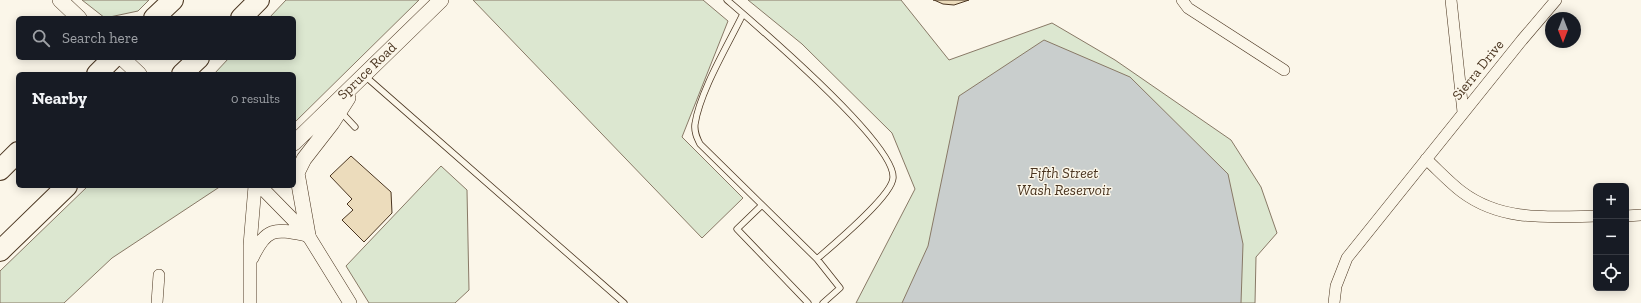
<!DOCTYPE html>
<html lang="en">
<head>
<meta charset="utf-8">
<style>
  :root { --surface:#171b24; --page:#242831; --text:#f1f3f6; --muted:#9ea1a6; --line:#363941 }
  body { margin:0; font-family:"Zilla Slab",serif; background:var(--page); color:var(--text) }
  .controls { position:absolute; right:12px; bottom:12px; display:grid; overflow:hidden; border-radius:6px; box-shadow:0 2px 10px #0003 }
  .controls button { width:36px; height:36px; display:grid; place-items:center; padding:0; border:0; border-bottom:1px solid var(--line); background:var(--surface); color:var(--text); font:20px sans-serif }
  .compass { position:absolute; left:1545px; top:12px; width:36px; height:36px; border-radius:50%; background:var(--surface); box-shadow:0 2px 10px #0003; rotate:180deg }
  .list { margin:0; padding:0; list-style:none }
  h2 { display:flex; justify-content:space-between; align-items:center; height:52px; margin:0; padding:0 16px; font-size:17px }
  h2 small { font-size:13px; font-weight:400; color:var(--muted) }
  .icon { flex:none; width:22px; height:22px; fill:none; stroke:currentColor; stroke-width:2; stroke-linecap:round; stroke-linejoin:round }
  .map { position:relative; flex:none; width:1641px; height:303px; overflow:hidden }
  .search { position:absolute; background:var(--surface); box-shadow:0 2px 10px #0003; left:16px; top:16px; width:280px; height:44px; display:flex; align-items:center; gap:10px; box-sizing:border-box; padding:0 14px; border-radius:6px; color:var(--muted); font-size:15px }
  .panel { position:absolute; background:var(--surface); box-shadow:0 2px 10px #0003; left:16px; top:72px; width:280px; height:116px; border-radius:6px }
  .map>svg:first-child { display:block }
</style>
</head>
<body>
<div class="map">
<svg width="1641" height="303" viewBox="0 0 1641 303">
  <rect width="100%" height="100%" fill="#fbf6e9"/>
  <path fill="#dce7d0" stroke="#887966" d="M82,0H149L138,11L105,18Z
    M286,0H419L294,123V74H214L229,58H294V18H269Z
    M473,0H703L728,21L682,137L743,198L702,238Z
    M748,0H901L949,60L1052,23L1115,60L1231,140L1261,187L1277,233L1256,257L1255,303H856L915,189L892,133L802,44Z
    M441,166L467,190L469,290L455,303H369L346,266Z
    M88,186H221L112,258L64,303H0V271Z"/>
  <path fill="#c9cecd" stroke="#887966" d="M1044,40L1130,77L1228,174L1243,244L1241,303H902L928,246L959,96Z"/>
  <path fill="#ecdcbc" stroke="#4a3520" d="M934,0H933H969L954,5L943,4Z
    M351,156L391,192L392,213L364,242L342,220L353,210L347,204L352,199L330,176Z"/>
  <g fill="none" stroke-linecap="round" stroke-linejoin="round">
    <g stroke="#4a3520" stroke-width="7">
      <path id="service" d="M727,0C756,25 896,144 893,178C892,196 833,245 817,259L700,144C697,138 694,132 695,124C700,91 728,45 743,14
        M365,76L624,303
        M340,111L355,127
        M762,205L737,229L808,303
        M817,259L840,288L823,303"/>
    </g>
    <g stroke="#4a3520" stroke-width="12">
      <path id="minor" d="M1182,0L1188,8L1284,70
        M1451,0L1463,112
        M1426,159C1438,170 1450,183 1462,192C1502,222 1549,217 1596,216
        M1626,216L1641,215
        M157,303L159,275
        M1334,303L1336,286L1347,258L1522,40L1556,0"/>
    </g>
    <g stroke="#4a3520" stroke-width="14">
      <path id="tertiary" d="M260,186L308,235L350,303
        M252,258C267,226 275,229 308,235
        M250,303V245L255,186"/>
    </g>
    <g stroke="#4a3520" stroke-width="16">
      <path id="secondary" d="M60,0L79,18
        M122,58L139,74
        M294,143L441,0
        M308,235L297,173L304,159L332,123L348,98"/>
    </g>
    <g stroke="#4a3520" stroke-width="22">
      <path id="motorway" d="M154,18L173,0
        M241,18L259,0
        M97,74L113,58
        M182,74L199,58
        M0,170L18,152
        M0,251L67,186"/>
    </g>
    <use href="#service" stroke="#fbf6e9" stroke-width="5.5"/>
    <use href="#minor" stroke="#fbf6e9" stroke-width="11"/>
    <use href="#tertiary" stroke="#fbf6e9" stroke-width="13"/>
    <use href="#secondary" stroke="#fbf6e9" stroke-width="15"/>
    <use href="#motorway" stroke="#fbf6e9" stroke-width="20"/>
  </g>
  <g text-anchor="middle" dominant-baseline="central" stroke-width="3" stroke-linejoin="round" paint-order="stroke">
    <g font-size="14" fill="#4a3520" stroke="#fbf6e9">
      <text transform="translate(1478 70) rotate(-51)">Sierra Drive</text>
      <text transform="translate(367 71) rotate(-44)">Spruce Road</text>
    </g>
    <g font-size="15" font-style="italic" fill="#4a3520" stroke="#fbf6e9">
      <text x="1064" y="173">Fifth Street<tspan x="1064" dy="17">Wash Reservoir</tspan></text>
    </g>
  </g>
</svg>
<div class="controls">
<button>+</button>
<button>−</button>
<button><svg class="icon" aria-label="locate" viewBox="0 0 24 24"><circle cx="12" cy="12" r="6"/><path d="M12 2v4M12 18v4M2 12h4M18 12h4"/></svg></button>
</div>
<svg class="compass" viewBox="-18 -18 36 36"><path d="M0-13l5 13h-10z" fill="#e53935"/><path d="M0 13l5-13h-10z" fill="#9ea1a6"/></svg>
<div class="search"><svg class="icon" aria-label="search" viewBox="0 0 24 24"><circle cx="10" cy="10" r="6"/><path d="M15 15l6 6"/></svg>Search here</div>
<section class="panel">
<h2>Nearby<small>0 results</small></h2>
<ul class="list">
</ul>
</section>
</div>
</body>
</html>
